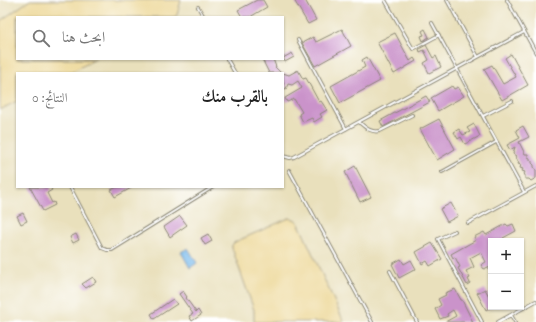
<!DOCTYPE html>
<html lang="ar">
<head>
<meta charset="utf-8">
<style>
  :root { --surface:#fff; --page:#f6f6f6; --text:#222; --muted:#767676; --line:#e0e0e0 }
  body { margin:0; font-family:"IM FELL Double Pica",Amiri,serif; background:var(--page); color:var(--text); direction:rtl }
  .controls { position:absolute; right:12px; bottom:12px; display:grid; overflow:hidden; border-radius:0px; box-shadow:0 1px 3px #0004 }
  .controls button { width:36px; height:36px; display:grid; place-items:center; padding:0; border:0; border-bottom:1px solid var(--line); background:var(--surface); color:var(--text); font:20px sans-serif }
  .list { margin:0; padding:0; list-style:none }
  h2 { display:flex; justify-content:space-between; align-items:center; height:52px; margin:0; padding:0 16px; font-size:17px }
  h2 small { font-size:13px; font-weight:400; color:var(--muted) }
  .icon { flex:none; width:22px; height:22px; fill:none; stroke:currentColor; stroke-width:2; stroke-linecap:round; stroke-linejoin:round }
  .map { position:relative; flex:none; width:536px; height:322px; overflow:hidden; direction:ltr }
  .search { position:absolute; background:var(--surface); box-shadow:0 1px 3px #0004; left:16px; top:16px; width:268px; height:44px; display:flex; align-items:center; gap:10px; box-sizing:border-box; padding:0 14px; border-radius:0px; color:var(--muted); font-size:15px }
  .panel { position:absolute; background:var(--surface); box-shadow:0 1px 3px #0004; left:16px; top:72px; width:268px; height:116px; border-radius:0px; direction:rtl }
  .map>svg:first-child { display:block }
</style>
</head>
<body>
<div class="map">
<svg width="536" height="322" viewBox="0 0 536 322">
  <rect width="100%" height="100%" fill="#fff"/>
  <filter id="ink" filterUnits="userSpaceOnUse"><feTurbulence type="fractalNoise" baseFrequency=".025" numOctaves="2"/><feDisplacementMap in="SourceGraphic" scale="8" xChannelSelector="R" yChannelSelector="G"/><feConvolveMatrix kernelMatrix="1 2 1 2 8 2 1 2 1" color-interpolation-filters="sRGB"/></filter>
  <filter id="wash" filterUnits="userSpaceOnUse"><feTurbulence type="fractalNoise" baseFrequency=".012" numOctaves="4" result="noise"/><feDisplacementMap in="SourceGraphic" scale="16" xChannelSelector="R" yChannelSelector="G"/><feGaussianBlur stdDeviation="0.9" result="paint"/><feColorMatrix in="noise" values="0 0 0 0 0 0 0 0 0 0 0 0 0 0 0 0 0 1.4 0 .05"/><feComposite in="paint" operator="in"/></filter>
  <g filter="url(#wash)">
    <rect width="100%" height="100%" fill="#e9e0bc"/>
    <path fill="#eeda9e" stroke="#8c8264" d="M30,0H181L177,15L174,17H17V59H96L69,73H17V101L0,110V21Z
      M289,218L294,219L298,222L344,322H254V310L232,248V245L235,242Z"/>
    <path fill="#75b8eb" stroke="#50728b" d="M188,248L197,263L190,268L181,252Z"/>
    <g id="blocks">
      <path fill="#ca93ca" d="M257,0H263L267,7L250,17H242L238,10Z
        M294,0H305L316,20L308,24Z
        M342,29L351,46L315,66L302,43L313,37L316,42Z
        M425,29L429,37L423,41L421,36L424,35L422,31Z
        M395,33L410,61L414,58L416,61L394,74L377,42Z
        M426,45L433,58L436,56L441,67L429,73L424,63L429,60L424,50L420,52L419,49Z
        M292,53L294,57L285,62L283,58Z
        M511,54L528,85L502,100L484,69L492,65L503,84L516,77L505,58Z
        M367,57L380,81L340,103L331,86L365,67L362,60Z
        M262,59H273L276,67H275L281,73H269Z
        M298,70L303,79L306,78L319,102L321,101L327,110L320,114L322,117L314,122L312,118L303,122L299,114L302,112L294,99L287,102L285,98L302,88L298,81L292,85L288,84L286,89L283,88L284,82H283V73L289,75Z
        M452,86L454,89L458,87L464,96L438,111L431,98Z
        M426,96L430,102L383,127L380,121Z
        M439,119L455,149L437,160L420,129Z
        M474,124L480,136L465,144L461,137L458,139L454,132L459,129L463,135L470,132L467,128Z
        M523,126L529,137L519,142L525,154H528V157L530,158V160L532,161V163L534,165V167L536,170V178L531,181L529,179H525V175L524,174L525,172L522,171L523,169L520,168L521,165L518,164L519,162L517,161V159L515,158L516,156L513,154L515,147L510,150L507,145L520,138L516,130Z
        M355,166L371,197L360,202L345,172Z
        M30,187H50L52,190L47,193L52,203L54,202L55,205L43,211Z
        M117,187H133L115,197L111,190Z
        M451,203L458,216L447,222L440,209Z
        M23,213L27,221L21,224L17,216Z
        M180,216L187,225L170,237L164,227Z
        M506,224L508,226L513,224L516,231L503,238L505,241H491V271L488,267L484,269L481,265L486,262L481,252L470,258L474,267L466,271L470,278L468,279L470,283L467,285L458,268L460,267L455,257L453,258L451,254L476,240L474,237L484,232L486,235Z
        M76,234L79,240L73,243L70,237Z
        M208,234L212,241L205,245L201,238Z
        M432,243L442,259L430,266L427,261L422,264L416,252Z
        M401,259L404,264L411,260L416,269L399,278L392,264Z
        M93,277L96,282L86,288L82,284Z
        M455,289L461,300H462L473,322H445L456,316L453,310L447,314L448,316L440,319L435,309L441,305L438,299L446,295L445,293Z
        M485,289L491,300V307L486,310L477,293Z
        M183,291L187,297L186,298L196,312L198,310L201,315L192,321L189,316L193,314L179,294Z
        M173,299L177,304L154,319L151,314Z"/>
    </g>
  </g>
  <g filter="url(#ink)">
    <use href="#blocks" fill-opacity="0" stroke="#8a8674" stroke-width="1"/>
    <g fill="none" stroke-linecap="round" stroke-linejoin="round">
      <g stroke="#8a8674" stroke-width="4">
        <path id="lane" d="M385,0L413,49L439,35
          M447,0L478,57
          M507,0L536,53
          M198,7L204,17
          M432,23L524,192
          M298,40L346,129
          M227,59L235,73
          M483,116L512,101
          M359,122C366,128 371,133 380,131L412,115
          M283,156L290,158L294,157L524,32
          M289,170L372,322
          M442,172L496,142
          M70,187L102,248L107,250H112L213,187
          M468,223L536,186
          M455,231L438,239L482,322
          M390,271L417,322
          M511,315L515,322
          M498,322L536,301"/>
      </g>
      <use href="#lane" stroke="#fff" stroke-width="2"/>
    </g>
  </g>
</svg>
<div class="controls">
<button>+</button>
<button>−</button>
</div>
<div class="search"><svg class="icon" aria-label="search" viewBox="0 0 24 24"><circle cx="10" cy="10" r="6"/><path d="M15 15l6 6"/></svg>ابحث هنا</div>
<section class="panel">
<h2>بالقرب منك<small>النتائج: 0</small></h2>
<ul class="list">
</ul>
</section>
</div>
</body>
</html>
